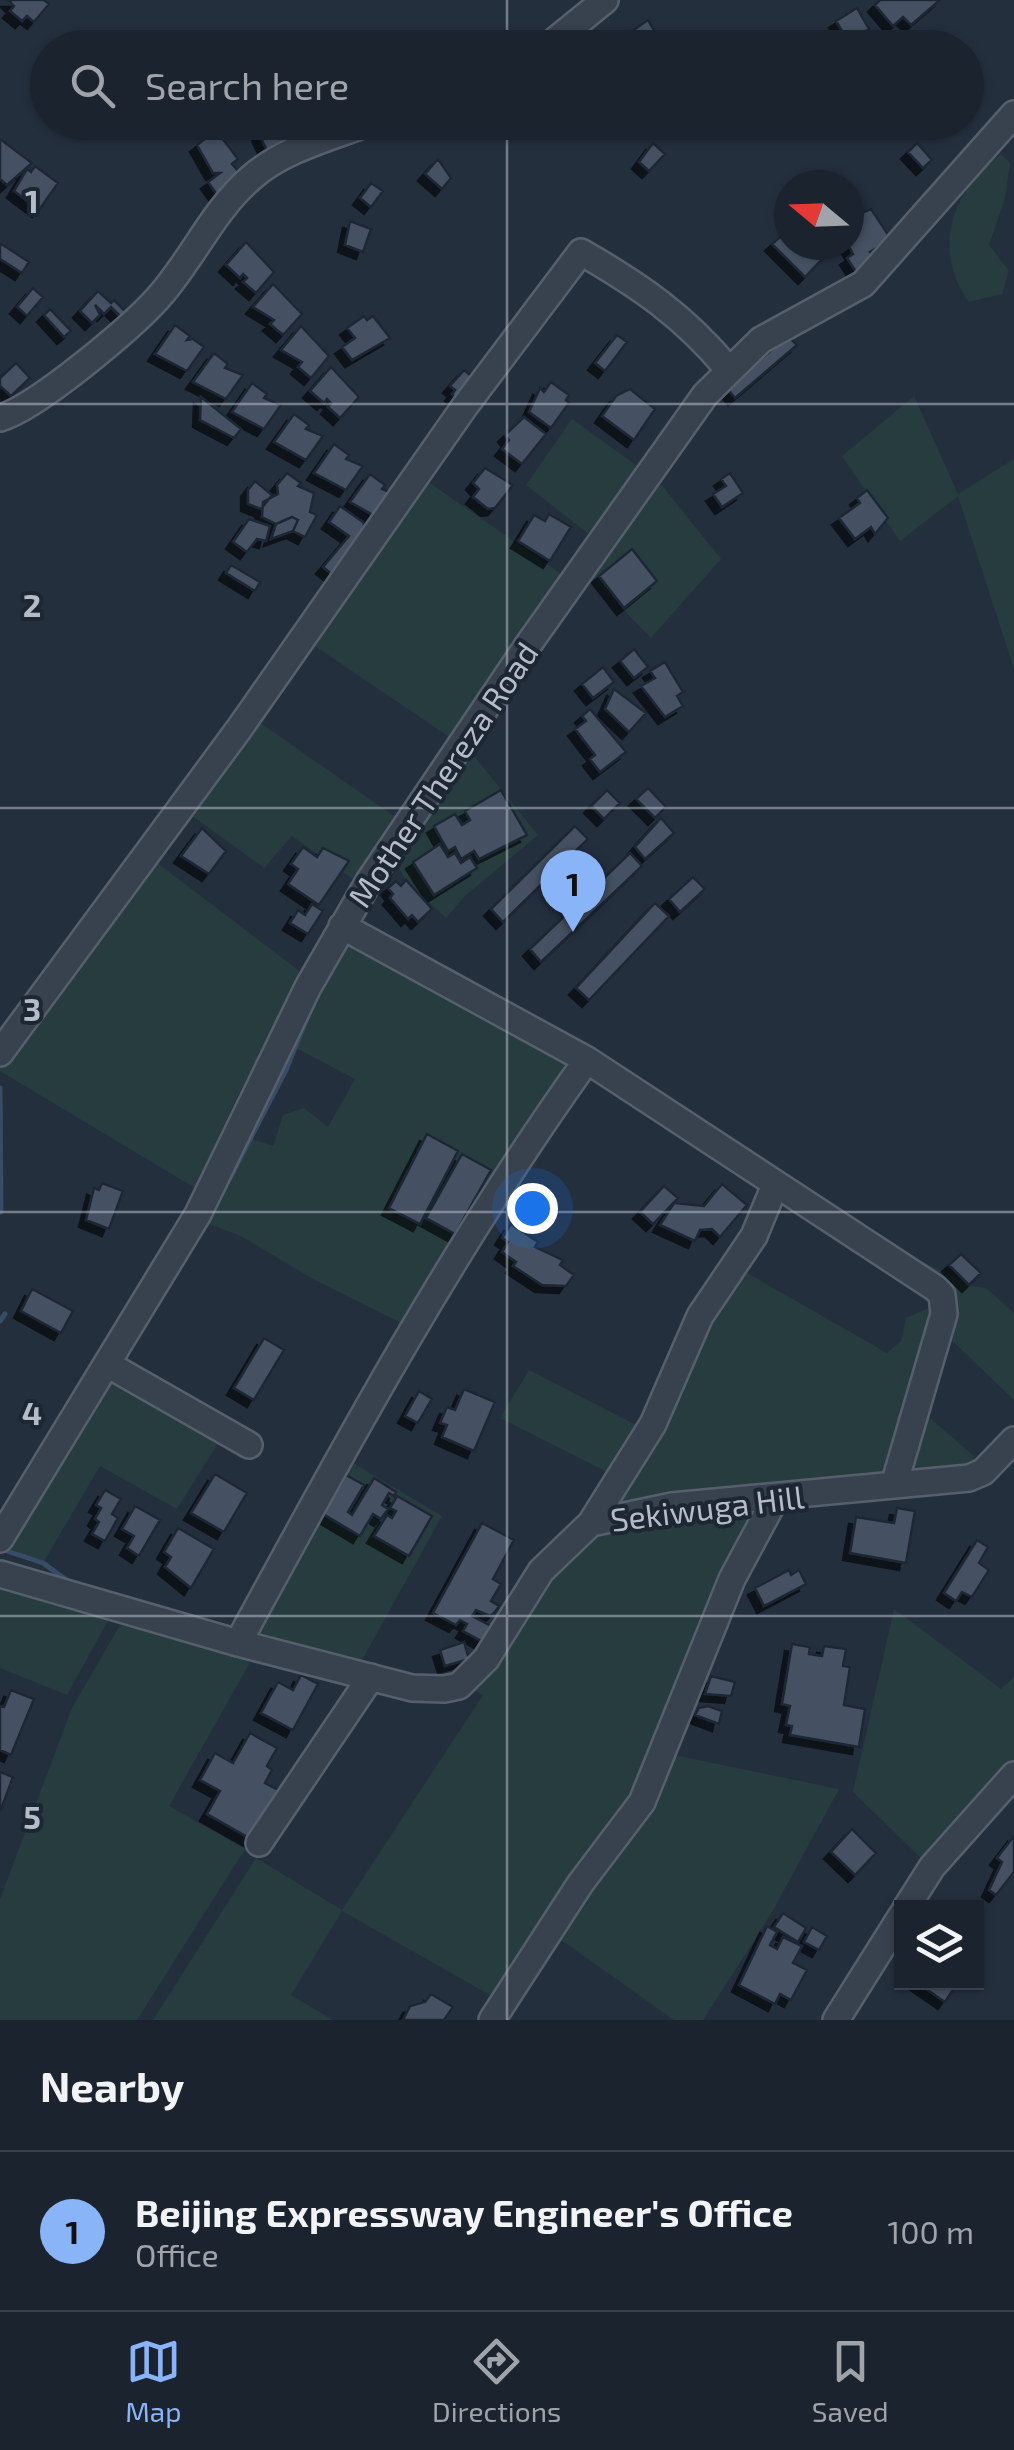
<!DOCTYPE html>
<html lang="en">
<head>
<meta charset="utf-8">
<style>
  :root { --surface:#1b232e; --page:#282f3a; --text:#f1f3f6; --muted:#a0a4aa; --line:#39404a; --accent:#8ab4f8 }
  body { margin:0; font-family:"Exo 2",sans-serif; background:var(--page); color:var(--text) }
  .controls { position:absolute; right:30px; bottom:30px; display:grid; overflow:hidden; border-radius:0px; box-shadow:0 2px 8px #0004 }
  .controls button { width:90px; height:90px; display:grid; place-items:center; padding:0; border:0; border-bottom:2px solid var(--line); background:var(--surface); color:var(--text); font:50px sans-serif }
  .compass { position:absolute; left:774px; top:170px; width:90px; height:90px; border-radius:50%; background:var(--surface); box-shadow:0 2px 8px #0004; rotate:289deg }
  .you { position:absolute; left:532px; top:1208px; width:35px; height:35px; margin:-25px; border:8px solid #fff; border-radius:50%; background:#1a73e8; box-shadow:0 0 0 15px #1a73e833 }
  .badge { display:grid; place-items:center; width:65px; height:65px; border-radius:50%; background:var(--accent); color:#111; font-size:32px; font-weight:700 }
  .pin { position:absolute; translate:-50% -82px; filter:drop-shadow(0 2px 5px #0008) }
  .pin::after { content:''; position:absolute; top:52px; width:35px; height:30px; background:inherit; clip-path:polygon(0 0,100% 0,50% 100%) }
  .list { margin:0; padding:0; list-style:none }
  h2 { display:flex; justify-content:space-between; align-items:center; height:130px; margin:0; padding:0 40px; font-size:42px }
  h2 small { font-size:32px; font-weight:400; color:var(--muted) }
  .list li { display:grid; grid-template-columns:65px 1fr auto; gap:30px; align-items:center; box-sizing:border-box; height:160px; padding:0 40px; border-top:2px solid var(--line) }
  .list b { display:block; font-size:38px; white-space:nowrap }
  .list p { margin:0; font-size:32px; white-space:nowrap; color:var(--muted) }
  .list em { font-size:32px; font-style:normal; color:var(--muted) }
  .icon { flex:none; width:55px; height:55px; fill:none; stroke:currentColor; stroke-width:2; stroke-linecap:round; stroke-linejoin:round }
  .map { position:relative; flex:none; width:1014px; height:2020px; overflow:hidden }
  .search { position:absolute; background:var(--surface); box-shadow:0 2px 8px #0004; left:30px; right:30px; top:30px; height:110px; display:flex; align-items:center; gap:25px; box-sizing:border-box; padding:0 35px; border-radius:55px; color:var(--muted); font-size:38px }
  .sheet { height:290px; background:var(--surface) }
  nav { display:flex; justify-content:space-around; align-items:center; box-sizing:border-box; height:140px; border-top:2px solid var(--line); background:var(--surface); font-size:28px; color:var(--muted) }
  nav a { display:grid; justify-items:center; gap:5px }
  nav .on { color:var(--accent) }
  .map>svg:first-child { display:block }
</style>
</head>
<body>
<div class="map">
<svg width="1014" height="2020" viewBox="0 0 1014 2020">
  <defs>
    <filter id="shadow"><feDropShadow dx="-7" dy="7" stdDeviation="0" flood-color="#0009"/></filter>
  </defs>
  <rect width="100%" height="100%" fill="#242f3e"/>
  <path fill="#263c3f" d="M1001,154L1010,163L1005,198L989,245L1009,271L1002,294L969,302C931,250 952,190 1001,154Z
    M914,396L958,494L1014,459V669L958,496L900,541L842,456Z
    M572,419L644,471L595,539L526,485Z
    M656,478L721,559L651,638L588,573Z
    M424,479L567,578L458,743L312,644Z
    M256,720L401,821L357,882L292,836L264,868L187,812Z
    M469,750L538,835L464,897L446,918L406,881L393,857Z
    M152,859L306,976L240,1091L195,1188L0,1071V1061Z
    M346,943L577,1068L411,1328L313,1279L241,1236L201,1221L246,1137L273,1146L283,1115L304,1108L328,1127L355,1079L290,1045Z
    M879,1240L971,1286L986,1288L1014,1313V1400L941,1330L923,1412L983,1464L914,1479L844,1477L608,1509L706,1324L742,1270L887,1353L901,1341L906,1318L940,1303Z
    M115,1361L225,1432L177,1509L100,1466L43,1563L8,1548Z
    M529,1370L640,1427L615,1476L500,1418Z
    M348,1460L442,1516L362,1660L258,1637L252,1632Z
    M753,1502L763,1509L644,1790L495,1998L342,1911L291,1995L333,2020H153L256,1858L342,1910L483,1695L469,1687L493,1672L501,1652L570,1547L617,1525Z
    M0,1572L114,1610L67,1695L0,1668Z
    M894,1609L1001,1689L1014,1677V1766L926,1863L853,1792Z
    M120,1625L257,1650L169,1806L245,1849L137,2020H0V1899L72,1708Z
    M674,1755L839,1789L771,1914L703,2020H674L557,1937L653,1806Z"/>
  <g fill="none" stroke-linecap="round" stroke-linejoin="round">
    <path stroke="#394c67" stroke-width="5" d="M0,1088L1,1212
      M218,1201L286,1070L311,1008
      M0,1321L5,1314
      M4,1550L43,1563L72,1584"/>
  </g>
  <path fill="#455162" stroke="#1f2835" stroke-width="2.5" filter="url(#shadow)" d="M8,0H44L49,4L34,22L27,16L22,21L10,11L14,6Z
    M880,0H940L911,25L903,17L893,26L875,5Z
    M857,8L869,29L848,41L836,21Z
    M648,20L659,38L646,48H633L625,36Z
    M725,33L734,46L743,39L750,48H703Z
    M264,122H306L312,133L271,159L260,136L258,126Z
    M216,130L238,159L232,164L239,172L218,196L208,182L220,173H213L197,145Z
    M0,139L32,163L7,185L0,179Z
    M653,143L665,154L649,171L639,162Z
    M917,143L932,160L923,168L908,152Z
    M438,159L451,178L442,189L425,174Z
    M35,166L58,183L39,210L14,191L27,169L31,172Z
    M371,183L383,191L371,207L360,198Z
    M871,209L891,239L870,252L874,259L856,272L847,258L853,254L848,245L849,218Z
    M350,221L371,229L363,252L345,245Z
    M787,231L789,245H822L828,253L805,277L772,244Z
    M246,242L274,272L256,293L243,282L247,278L243,274L240,278L226,265Z
    M0,243L29,262L22,273L0,259Z
    M273,284L302,314L283,335L270,324L274,320L253,307Z
    M33,288L43,297L27,316L17,307Z
    M98,291L111,303L114,300L127,313L122,318L111,307L104,314L95,305L100,315L92,323L80,311Z
    M50,309L71,331L64,337L44,315Z
    M364,316L367,320L373,316L390,338L352,360L342,347L355,338L347,328Z
    M175,325L190,336L187,340L193,339L204,347L187,371L155,354Z
    M301,326L329,356L311,378L298,367L302,362L281,350Z
    M617,335L627,342L605,371L595,363Z
    M788,336L797,345L735,398L727,388Z
    M214,353L228,364L225,368L243,375L226,399L193,382Z
    M16,363L30,378L11,396L0,386V378Z
    M331,367L359,397L340,418L328,407L331,403L327,399L324,403L310,391Z
    M464,370L480,383L462,403L452,394L455,390L450,386Z
    M551,382L569,395L566,400L569,403L551,428L529,412L540,388L544,392Z
    M252,383L267,394L264,398L281,405L264,429L232,412Z
    M630,389L655,409L634,440L602,416L616,396Z
    M201,397L241,429L234,438L200,420Z
    M294,414L309,425L306,429L323,436L306,460L274,442Z
    M524,417L546,434L522,464L502,449L509,440L505,435Z
    M334,444L349,455L346,459L363,466L346,490L314,473Z
    M485,468L513,485L495,508L488,509L473,497L479,489L473,483Z
    M287,473L301,483L298,486L314,493L310,512L317,515L305,537L293,531L298,520L292,517L276,524L262,517L263,502L278,494L277,485Z
    M730,473L743,493L722,507L713,494L726,486L721,479Z
    M370,474L385,485L382,489L399,496L382,520L350,502Z
    M255,481L272,495L261,509L248,504V490Z
    M867,490L888,518L875,534L871,527L855,539L839,518L860,503L857,498Z
    M340,506L363,522L367,536L339,580L323,567L349,536L329,522Z
    M549,514L571,527L550,561L518,541L534,515L545,521Z
    M292,517L298,520L293,531L271,539L276,524Z
    M249,519L270,526L266,541L257,539L247,552L233,542Z
    M632,549L657,581L624,608L599,576Z
    M231,565L260,582L255,591L226,573Z
    M634,649L648,667L634,678L620,661Z
    M665,662L683,692L677,696L683,706L665,717L641,686L655,678L650,671Z
    M603,667L614,682L593,698L582,684Z
    M614,689L646,713L629,732L605,709Z
    M590,709L626,752L600,772L590,759L595,755L575,729L586,721L582,716Z
    M648,788L666,807L655,818L636,799Z
    M501,790L527,835L479,859L474,851L461,859L455,847L448,851L434,826L455,814L462,825L470,820L465,811Z
    M607,790L620,803L604,819L591,806Z
    M661,818L674,833L645,859L635,847Z
    M575,826L588,839L503,922L491,909Z
    M202,828L226,851L209,874L181,856Z
    M440,844L448,857L455,853L461,863L470,857L477,868L434,895L413,862Z
    M303,847L317,857L323,848L349,861L319,905L288,884L298,869L291,864Z
    M630,853L642,866L541,962L530,949Z
    M693,877L705,889L680,912L669,899Z
    M406,880L432,909L418,922L412,915L408,919L390,898L393,894L388,888L396,881L401,886Z
    M655,903L669,916L589,1000L576,988Z
    M312,904L323,911L308,934L290,923L298,910L305,915Z
    M427,1134L458,1151L420,1224L389,1208Z
    M462,1154L491,1170L455,1234L426,1218Z
    M102,1183L123,1191L109,1229L86,1220L94,1188L99,1190Z
    M722,1184L747,1205L720,1237L712,1229L700,1230L695,1241L660,1225L674,1203L704,1206Z
    M664,1186L678,1198L653,1224L640,1212Z
    M511,1224L538,1242L535,1247L563,1260L560,1265L574,1275L566,1286L542,1285L513,1266L516,1262L502,1252L508,1242L502,1238Z
    M961,1254L981,1273L969,1285L949,1265Z
    M32,1289L73,1311L61,1333L21,1311Z
    M264,1338L284,1350L254,1400L234,1388Z
    M464,1389L495,1402L474,1451L442,1437L447,1425L440,1423L447,1407L455,1410Z
    M419,1391L432,1399L418,1423L405,1416Z
    M215,1474L247,1493L224,1532L191,1513Z
    M346,1475L364,1485L348,1512L352,1515L374,1478L396,1492L394,1496L389,1493L382,1505L388,1509L381,1519L373,1514L360,1536L323,1514Z
    M105,1490L121,1499L112,1514L118,1518L105,1541L92,1534L99,1522L95,1519L101,1508L96,1505Z
    M397,1496L432,1516L409,1556L374,1536L387,1515L392,1518L396,1511L390,1508Z
    M135,1506L160,1520L139,1556L127,1548L134,1536L122,1529Z
    M897,1508L915,1511L906,1563L850,1553L856,1517L894,1523Z
    M482,1523L514,1540L493,1579L501,1584L491,1601L499,1606L495,1612L490,1616L476,1610L472,1616L493,1627L485,1643L463,1631L467,1624L460,1620L456,1625L433,1613Z
    M178,1528L214,1549L191,1588L165,1567L171,1557L164,1552Z
    M977,1540L988,1547L979,1563L989,1570L972,1597L962,1592L956,1601L944,1593Z
    M789,1570L791,1575L799,1570L806,1584L764,1606L755,1588Z
    M464,1642L469,1659L445,1666L440,1650Z
    M792,1644L810,1647L809,1654L822,1656L824,1646L846,1649L843,1666L850,1667L844,1705L865,1709L859,1747L790,1735L792,1726L786,1725L790,1706L782,1704Z
    M301,1675L318,1684L293,1730L261,1713L278,1682L293,1690Z
    M711,1676L735,1682L731,1696L705,1694Z
    M11,1690L34,1699L11,1755L0,1750V1706L4,1707Z
    M708,1706L722,1711L719,1724L695,1715L699,1708Z
    M250,1733L277,1748L267,1766L272,1770L265,1783L278,1790L251,1839L207,1814L220,1791L200,1780L215,1753L233,1763Z
    M0,1772L13,1777L0,1812Z
    M852,1829L876,1853L855,1875L831,1852Z
    M1014,1836V1872L996,1895L989,1890L1002,1862L997,1858Z
    M783,1913L806,1928L798,1942L774,1927Z
    M767,1926L777,1932L770,1945L777,1949L783,1937L802,1946L793,1963L807,1970L791,2000L780,1994L775,2004L739,1985Z
    M812,1927L827,1936L819,1950L804,1942Z
    M916,1982H958L945,2002Z
    M431,1994L453,2007L444,2020H403L410,2006L425,2002Z"/>
  <g fill="none" stroke-linecap="round" stroke-linejoin="round">
    <g stroke="#565f6c" stroke-width="30">
      <path id="minor" d="M546,48L605,0
        M0,418C36,408 131,328 158,298C193,259 212,211 252,177C284,149 332,137 371,122
        M342,926L587,1060L935,1288L942,1295L944,1314L894,1485
        M0,1053L239,729L465,406L581,252C640,286 684,316 728,369
        M107,1364L249,1445
        M591,1523L653,1424L700,1316L754,1236L775,1185
        M0,1539L198,1214L308,987L369,881L528,645L705,395L761,340L863,284L1014,114
        M0,1574L238,1643L412,1688L444,1689L459,1686L486,1659L541,1571L591,1523L672,1506L969,1478L983,1472L1014,1440
        M238,1643C346,1444 455,1244 587,1060
        M259,1843L371,1677
        M906,1908L932,1867L1014,1775
        M492,2020L580,1884L642,1802L732,1579L776,1497
        M836,2020L902,1915"/>
    </g>
    <use href="#minor" stroke="#38414e" stroke-width="25"/>
  </g>
  <path fill="none" stroke="#b4bcc9" stroke-width="2.5" stroke-opacity="0.55" d="M507,0V48M507,122V2020M0,404H1014M0,808H1014M0,1212H1014M0,1616H1014"/>
  <g text-anchor="middle" dominant-baseline="central" stroke-width="8" stroke-linejoin="round" paint-order="stroke">
    <g font-size="32" fill="#b4bcc9" stroke="#1d2633">
      <text transform="translate(442 774) rotate(-56)">Mother Thereza Road</text>
      <text transform="translate(707 1507) rotate(-7)">Sekiwuga Hill</text>
    </g>
  </g>
  <g font-size="32" text-anchor="middle" font-weight="bold" fill="#b4bcc9" stroke="#1d2633" stroke-width="8" stroke-linejoin="round" paint-order="stroke">
    <text x="32" y="213">1</text>
    <text x="32" y="617">2</text>
    <text x="32" y="1021">3</text>
    <text x="32" y="1425">4</text>
    <text x="32" y="1829">5</text>
  </g>
</svg>
<div class="controls">
<button><svg class="icon" aria-label="layers" viewBox="0 0 24 24"><path d="M12 4l9 5-9 5-9-5zM3 14l9 5 9-5"/></svg></button>
</div>
<svg class="compass" viewBox="-18 -18 36 36"><path d="M0-13l5 13h-10z" fill="#e53935"/><path d="M0 13l5-13h-10z" fill="#a0a4aa"/></svg>
<div class="you"></div>
<div class="pin badge" style="left:573px;top:932px">1</div>
<div class="search"><svg class="icon" aria-label="search" viewBox="0 0 24 24"><circle cx="10" cy="10" r="6"/><path d="M15 15l6 6"/></svg>Search here</div>
</div>
<section class="sheet">
<h2>Nearby<small></small></h2>
<ul class="list">
<li><span class="badge">1</span><div><b>Beijing Expressway Engineer's Office</b><p>Office</p></div><em>100 m</em></li>
</ul>
</section>
<nav>
<a class="on"><svg class="icon" aria-label="map" viewBox="0 0 24 24"><path d="M3 6l6-2 6 2 6-2v14l-6 2-6-2-6 2zM9 4v14M15 6v14"/></svg>Map</a>
<a><svg class="icon" aria-label="directions" viewBox="0 0 24 24"><path d="M12 3l9 9-9 9-9-9zM9 14v-3h6M13 9l2 2-2 2"/></svg>Directions</a>
<a><svg class="icon" aria-label="saved" viewBox="0 0 24 24"><path d="M7 4h10v16l-5-4-5 4z"/></svg>Saved</a>
</nav>
</body>
</html>
